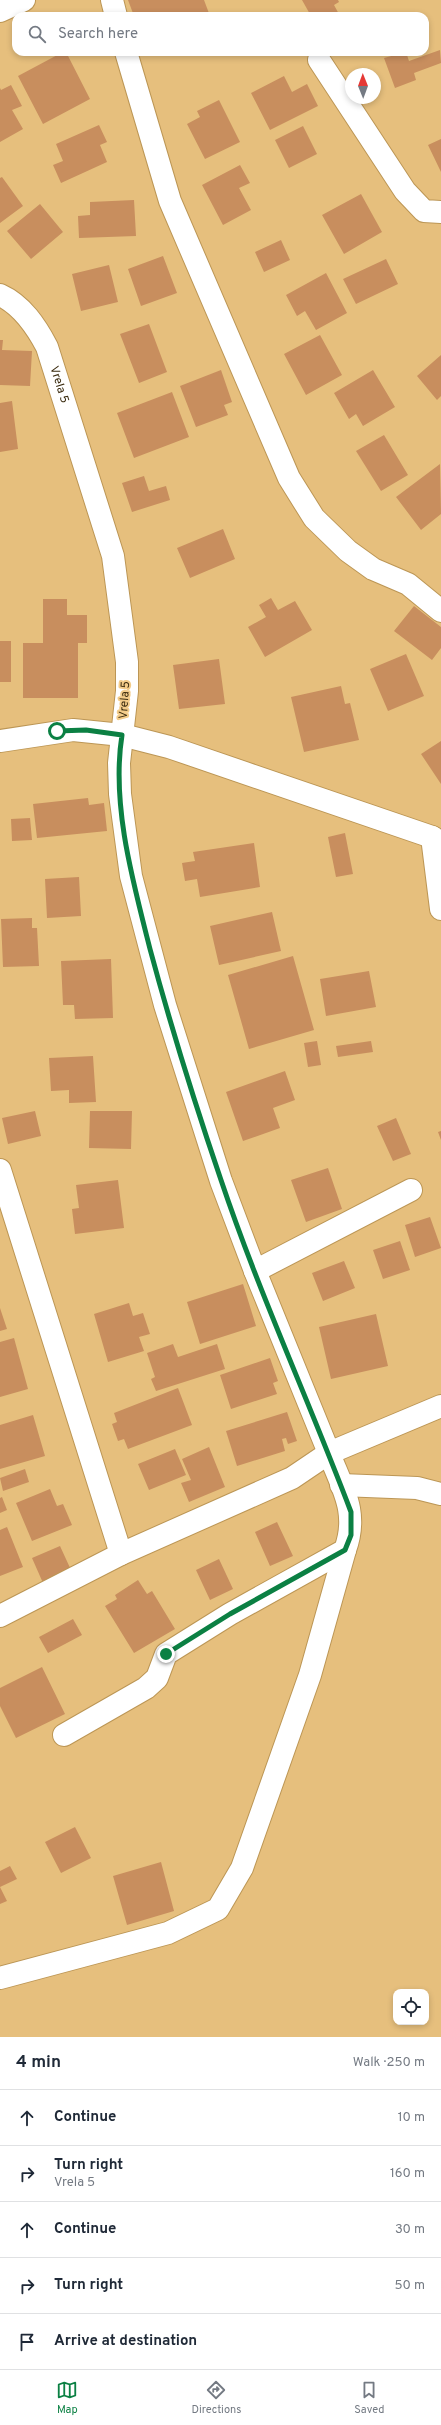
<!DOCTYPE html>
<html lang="en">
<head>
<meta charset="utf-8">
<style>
  :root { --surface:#fff; --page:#f6f6f7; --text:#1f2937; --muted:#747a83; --line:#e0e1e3; --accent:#0b8043 }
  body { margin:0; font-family:Overpass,sans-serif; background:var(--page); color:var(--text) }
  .controls { position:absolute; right:12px; bottom:12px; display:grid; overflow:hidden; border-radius:8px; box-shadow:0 2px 6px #0003 }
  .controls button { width:36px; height:36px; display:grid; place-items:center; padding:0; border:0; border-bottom:1px solid var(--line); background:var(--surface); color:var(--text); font:20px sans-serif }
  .compass { position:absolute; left:345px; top:68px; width:36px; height:36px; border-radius:50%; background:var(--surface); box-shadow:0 2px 6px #0003; rotate:359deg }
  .stop { position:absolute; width:12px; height:12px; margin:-9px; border:3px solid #0b8043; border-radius:50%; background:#fff }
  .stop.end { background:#0b8043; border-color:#fff; box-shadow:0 1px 4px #0008 }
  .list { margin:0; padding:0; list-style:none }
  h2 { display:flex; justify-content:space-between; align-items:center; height:52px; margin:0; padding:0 16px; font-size:17px }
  h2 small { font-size:13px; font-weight:400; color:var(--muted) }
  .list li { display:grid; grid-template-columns:26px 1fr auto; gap:12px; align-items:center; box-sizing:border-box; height:56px; padding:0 16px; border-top:1px solid var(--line) }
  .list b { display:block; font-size:15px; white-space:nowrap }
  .list p { margin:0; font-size:13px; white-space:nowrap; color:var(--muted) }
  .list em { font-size:13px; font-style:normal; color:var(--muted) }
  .icon { flex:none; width:22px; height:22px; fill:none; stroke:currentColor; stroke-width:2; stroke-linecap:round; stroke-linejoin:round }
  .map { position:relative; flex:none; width:441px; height:2037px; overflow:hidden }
  .search { position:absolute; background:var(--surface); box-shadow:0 2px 6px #0003; left:12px; right:12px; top:12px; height:44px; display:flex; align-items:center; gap:10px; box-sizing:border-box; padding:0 14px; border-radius:12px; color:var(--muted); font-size:15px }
  .sheet { height:332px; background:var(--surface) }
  nav { display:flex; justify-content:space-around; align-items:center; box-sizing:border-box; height:56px; border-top:1px solid var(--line); background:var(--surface); font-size:11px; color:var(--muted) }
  nav a { display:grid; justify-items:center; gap:2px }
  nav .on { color:var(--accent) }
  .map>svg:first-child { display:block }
</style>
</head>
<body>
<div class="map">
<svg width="441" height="2037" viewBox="0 0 441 2037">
  <rect width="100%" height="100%" fill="#e6bf7d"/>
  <path fill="#c88e5e" d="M128,0H204L210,16H134Z
    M302,0H338L339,2L334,5L340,16H311Z
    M440,50L441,63L414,73L416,80L395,88L384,58L406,52L409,61Z
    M63,52H66L90,99L43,124L18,76Z
    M284,76L292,92L307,84L318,106L270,130L251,93Z
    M11,85L22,106L12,110L23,129L0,142V88L1,90Z
    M219,100L240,142L205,159L187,124L200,117L197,111Z
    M99,125L107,142L100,145L107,162L61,183L53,165L63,161L56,144Z
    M303,126L317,154L289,168L275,140Z
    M441,139V172L428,145Z
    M240,165L250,183L239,188L251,210L223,225L202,185Z
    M2,177L23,206L0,223V178Z
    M361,194L382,232L344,254L322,215Z
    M134,200L136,236L79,238L78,216L90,215V202Z
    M40,204L63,232L31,259L7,231Z
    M281,240L290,260L264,272L255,252Z
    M163,256L177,293L141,306L128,269Z
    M386,259L398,284L356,304L343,279Z
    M109,265L118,302L81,311L72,274Z
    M326,273L347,313L316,330L305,311L297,316L286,295Z
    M149,324L167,372L139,383L120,334Z
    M320,335L342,375L306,395L284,354Z
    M0,340H3L2,350L32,351L30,386L0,385Z
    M441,355V396L437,400L417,376Z
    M221,370L232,402L224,405L228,415L196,427L180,386Z
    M373,370L395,407L363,426L356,414L349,419L334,393Z
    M172,392L189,437L134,458L117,413Z
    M12,401L18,449L0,452V403Z
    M384,435L408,475L381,491L356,451Z
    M440,464L441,514L421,530L396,497Z
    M144,476L149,491L166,486L170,500L132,512L122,483Z
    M223,529L235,559L190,578L177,548Z
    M271,598L278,610L295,601L312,630L265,657L248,627L266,617L259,605Z
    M43,599H67V615H87V643H78V698H23V643H43Z
    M414,606L441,627V648L432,660L394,631Z
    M0,641H11V682H0Z
    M406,654L424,696L388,711L370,669Z
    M219,659L225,704L179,709L173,665Z
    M341,686L345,704L350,703L359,740L304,752L291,697Z
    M441,741V784L421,754Z
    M88,798L89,805L104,803L107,831L37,838L33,804Z
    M30,818L32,840L12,841L11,819Z
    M345,833L353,874L336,877L328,837Z
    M254,843L260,887L200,897L197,879L185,881L182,863L195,861L193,852Z
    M79,877L81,916L47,918L45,879Z
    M272,912L281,951L219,965L210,926Z
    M32,918V928H37L39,966L3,967L1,919Z
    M293,956L314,1030L249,1049L228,975Z
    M111,959L113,1018L75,1019L74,1005H63L61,961Z
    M369,971L376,1007L326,1016L320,979Z
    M317,1041L321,1065L308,1067L304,1043Z
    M371,1041L373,1052L338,1057L336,1046Z
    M93,1056L96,1102L69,1103V1090L51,1091L49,1058Z
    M285,1071L295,1100L273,1108L280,1128L243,1141L226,1092Z
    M35,1111L41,1136L8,1144L2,1118Z
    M90,1111H132L131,1149L89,1148Z
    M396,1118L411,1154L393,1161L377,1126Z
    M441,1131V1140L438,1132Z
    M328,1168L342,1209L306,1222L291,1180Z
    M118,1180L124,1228L75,1234L72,1209L79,1208L76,1185Z
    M430,1217L441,1248L415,1257L405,1225Z
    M400,1241L410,1270L383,1279L373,1250Z
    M344,1261L355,1288L323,1301L312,1273Z
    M243,1284L256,1326L200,1344L187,1302Z
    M129,1303L133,1316L143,1313L150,1334L139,1337L144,1351L108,1362L94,1314Z
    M0,1308L7,1329L0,1331Z
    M376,1314L388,1366L331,1379L319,1327Z
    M14,1338L28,1389L0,1397V1342Z
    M173,1344L178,1357L217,1344L225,1369L156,1391L151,1379L155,1377L147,1353Z
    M270,1358L278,1381L273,1383L277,1394L231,1409L220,1375Z
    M178,1388L192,1425L128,1449L124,1439L118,1441L112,1424L117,1422L114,1413Z
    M287,1412L297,1441L288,1444L286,1438L282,1439L285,1451L237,1466L226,1431Z
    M33,1415L45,1456L0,1469V1425Z
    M209,1447L225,1487L189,1502L181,1483L191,1480L182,1459Z
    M175,1449L186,1475L149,1490L138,1464Z
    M25,1469L29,1482L3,1491L0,1478Z
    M50,1489L57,1506L63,1504L72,1525L32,1541L16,1503Z
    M2,1497L7,1510L0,1513V1498Z
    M277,1522L293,1556L270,1566L255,1532Z
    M7,1527L23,1567L0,1576V1530Z
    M60,1546L71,1570L43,1583L32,1558Z
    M219,1559L233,1589L210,1600L196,1570Z
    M138,1580L147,1594L152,1591L175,1629L134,1653L105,1606L117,1599L115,1595Z
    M73,1619L82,1635L48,1653L39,1637Z
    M42,1667L65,1714L16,1738L0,1706V1688Z
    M75,1827L91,1858L61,1873L45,1842Z
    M161,1862L174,1911L127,1925L113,1876Z
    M10,1866L17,1879L0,1887L7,1901L0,1904V1871Z"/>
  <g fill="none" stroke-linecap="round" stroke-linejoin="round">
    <g stroke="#bc9655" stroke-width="24">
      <g id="minor">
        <path d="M112,0L116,16"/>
        <path d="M0,11L24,0"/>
        <path d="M126,52L170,201L289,478L314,518L348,551L373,569L408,584L441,611"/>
        <path d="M319,60L405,191L424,211L441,212"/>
        <path id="s1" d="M0,295C22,305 36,326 47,347L113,556L127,662V691L119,763L120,794L131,876L165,1005L221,1181L255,1271L329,1453L292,1478L121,1554L0,1616"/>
        <path d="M0,741L73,730L122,735L169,747L432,837L441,843"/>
        <path d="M432,837L441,909"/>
        <path d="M0,1170L121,1554"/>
        <path d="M255,1271L411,1190"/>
        <path d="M341,1485L417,1488L441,1494"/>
        <path d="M64,1735L146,1688L157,1678L166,1654L230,1614L345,1550C359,1512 342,1488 329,1453L441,1406"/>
        <path d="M0,1978L168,1933L218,1909L242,1868L310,1675L345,1550"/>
      </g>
    </g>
    <use href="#minor" stroke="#fff" stroke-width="22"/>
  </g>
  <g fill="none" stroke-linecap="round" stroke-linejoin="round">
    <path stroke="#0b8043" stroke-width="5" d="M57,731L86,730L122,735C111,804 133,882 150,949C171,1027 195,1104 221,1180C259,1293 309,1401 351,1512V1535L345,1550L230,1614L166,1654"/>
  </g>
  <g text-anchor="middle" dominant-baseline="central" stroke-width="4" stroke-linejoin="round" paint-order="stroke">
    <g font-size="12" fill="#3a2b0f" stroke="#f3cc8a">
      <text stroke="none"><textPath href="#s1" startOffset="111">Vrela 5</textPath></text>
      <text transform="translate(125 700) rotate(-86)">Vrela 5</text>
    </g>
  </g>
</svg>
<div class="controls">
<button><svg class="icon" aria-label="locate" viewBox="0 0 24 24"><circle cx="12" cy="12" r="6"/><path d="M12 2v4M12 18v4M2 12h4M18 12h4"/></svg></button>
</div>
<svg class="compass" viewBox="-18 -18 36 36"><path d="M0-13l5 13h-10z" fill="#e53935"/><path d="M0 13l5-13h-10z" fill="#747a83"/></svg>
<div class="stop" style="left:57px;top:731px"></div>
<div class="stop end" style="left:166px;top:1654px"></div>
<div class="search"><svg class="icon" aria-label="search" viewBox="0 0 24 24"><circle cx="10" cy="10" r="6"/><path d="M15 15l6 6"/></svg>Search here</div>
</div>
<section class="sheet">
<h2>4 min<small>Walk · 250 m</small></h2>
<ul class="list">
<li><svg class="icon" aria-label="ahead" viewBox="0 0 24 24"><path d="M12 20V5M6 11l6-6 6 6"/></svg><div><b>Continue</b></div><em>10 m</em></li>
<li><svg class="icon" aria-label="right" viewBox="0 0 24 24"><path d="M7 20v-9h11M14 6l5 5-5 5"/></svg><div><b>Turn right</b><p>Vrela 5</p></div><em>160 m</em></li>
<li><svg class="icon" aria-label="ahead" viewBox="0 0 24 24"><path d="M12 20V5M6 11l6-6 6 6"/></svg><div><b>Continue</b></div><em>30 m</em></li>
<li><svg class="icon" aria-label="right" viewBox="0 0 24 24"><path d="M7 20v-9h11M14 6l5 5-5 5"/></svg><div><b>Turn right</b></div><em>50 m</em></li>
<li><svg class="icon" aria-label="arrive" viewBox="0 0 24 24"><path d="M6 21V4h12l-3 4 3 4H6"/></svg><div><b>Arrive at destination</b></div></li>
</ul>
</section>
<nav>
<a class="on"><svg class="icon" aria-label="map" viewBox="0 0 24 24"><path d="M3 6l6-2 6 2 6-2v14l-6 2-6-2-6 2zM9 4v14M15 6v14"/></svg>Map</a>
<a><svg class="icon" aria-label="directions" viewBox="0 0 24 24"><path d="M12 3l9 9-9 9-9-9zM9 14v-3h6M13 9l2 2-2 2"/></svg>Directions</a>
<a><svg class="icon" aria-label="saved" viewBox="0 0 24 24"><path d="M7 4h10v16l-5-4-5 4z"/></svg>Saved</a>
</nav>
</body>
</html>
